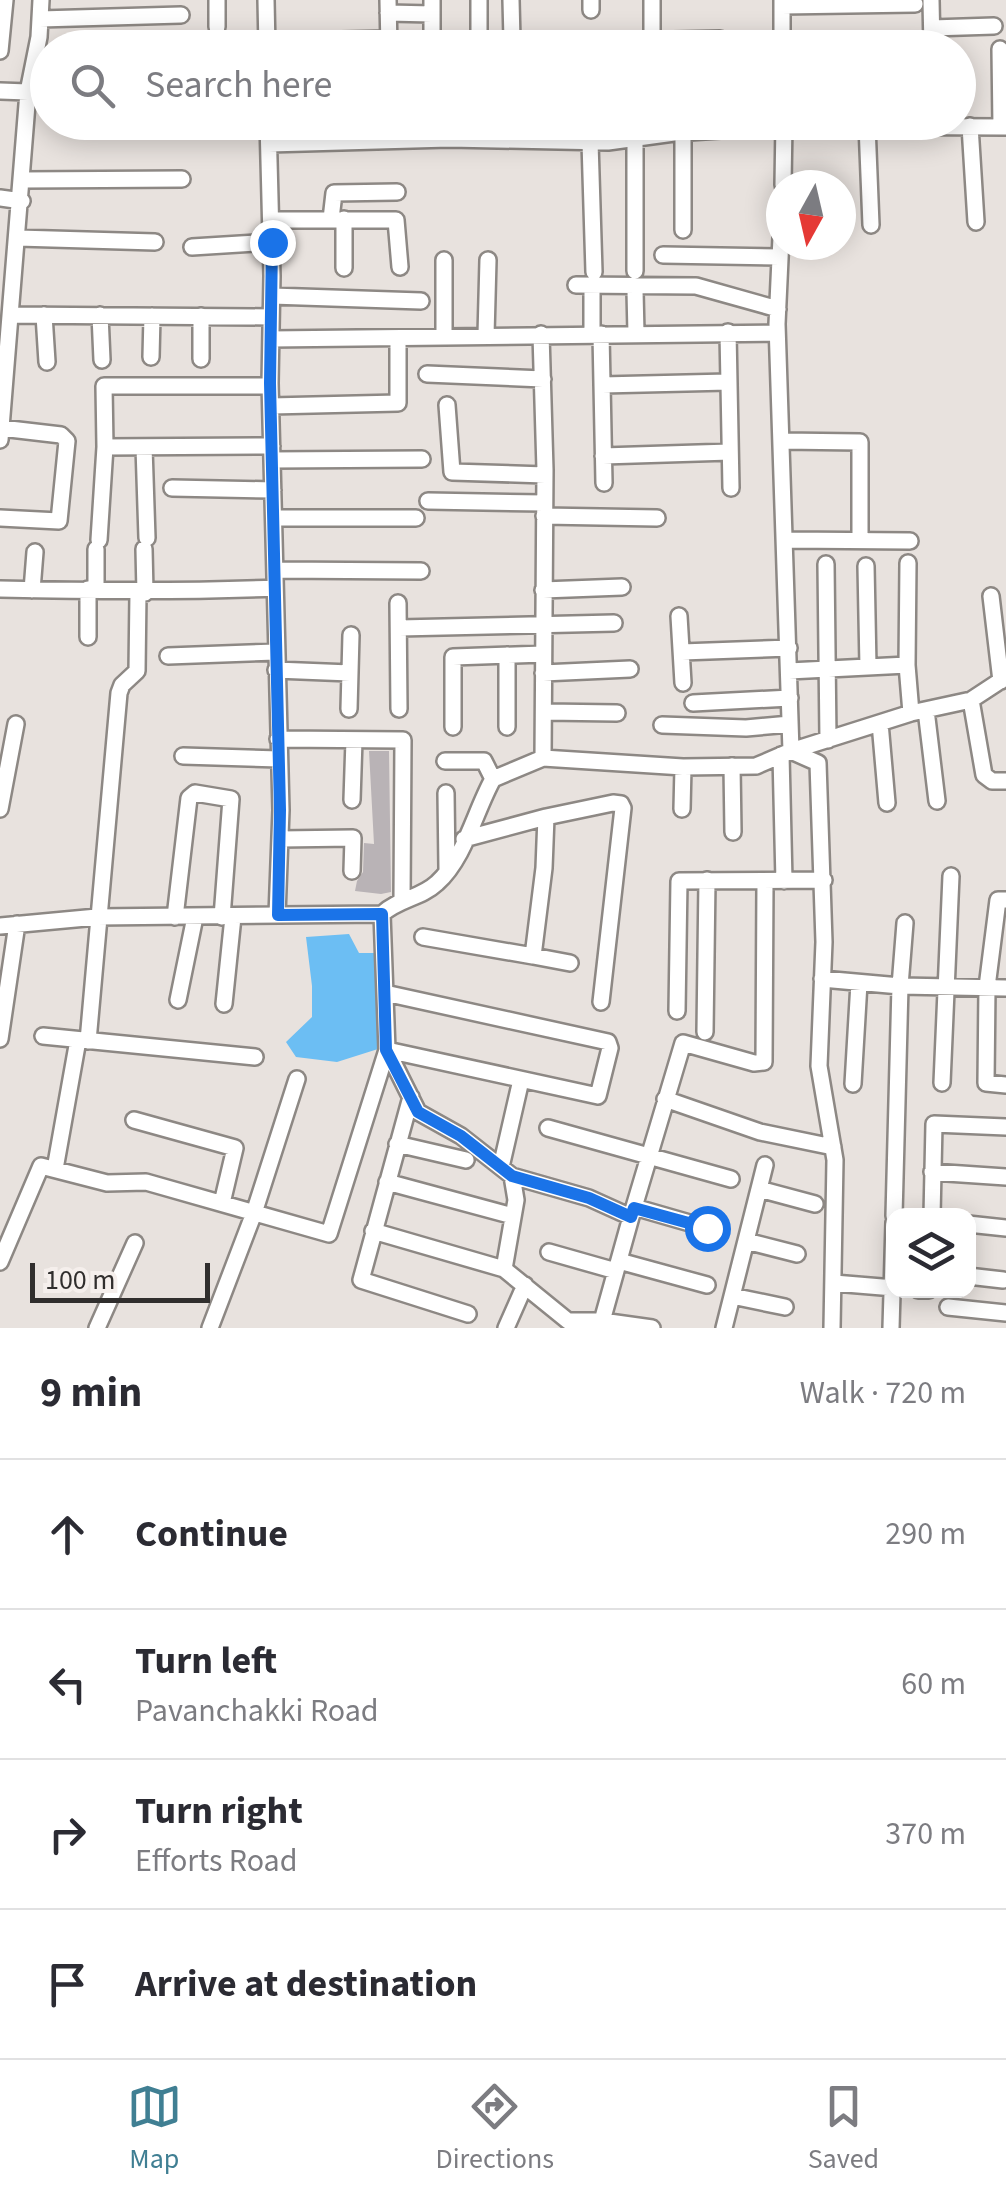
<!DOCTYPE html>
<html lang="en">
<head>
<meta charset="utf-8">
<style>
  :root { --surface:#fff; --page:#f7f7f7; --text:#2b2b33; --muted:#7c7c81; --line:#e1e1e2; --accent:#407f93 }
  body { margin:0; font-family:"Source Sans 3",sans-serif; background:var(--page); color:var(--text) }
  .controls { position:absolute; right:30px; bottom:30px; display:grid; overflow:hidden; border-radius:20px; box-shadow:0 5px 25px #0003 }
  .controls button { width:90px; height:90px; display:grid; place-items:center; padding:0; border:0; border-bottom:2px solid var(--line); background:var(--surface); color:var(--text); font:50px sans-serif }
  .compass { position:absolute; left:766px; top:170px; width:90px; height:90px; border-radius:50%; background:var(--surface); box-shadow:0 5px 25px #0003; rotate:188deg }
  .scale { position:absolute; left:30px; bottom:25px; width:180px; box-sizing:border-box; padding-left:10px; border:5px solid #302e2d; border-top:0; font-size:28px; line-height:35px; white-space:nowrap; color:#302e2d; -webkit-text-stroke:8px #f5efec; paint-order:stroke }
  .stop { position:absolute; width:30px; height:30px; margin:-22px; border:8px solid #1a73e8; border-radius:50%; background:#fff }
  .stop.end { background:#1a73e8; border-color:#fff; box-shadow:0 2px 10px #0008 }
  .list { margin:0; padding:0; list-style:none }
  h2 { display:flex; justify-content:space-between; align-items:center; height:130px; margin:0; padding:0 40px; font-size:42px }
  h2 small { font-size:32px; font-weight:400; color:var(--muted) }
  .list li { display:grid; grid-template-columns:65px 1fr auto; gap:30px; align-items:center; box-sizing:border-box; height:150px; padding:0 40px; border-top:2px solid var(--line) }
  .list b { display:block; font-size:38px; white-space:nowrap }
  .list p { margin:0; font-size:32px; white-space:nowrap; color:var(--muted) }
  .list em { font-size:32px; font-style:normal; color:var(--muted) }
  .icon { flex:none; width:55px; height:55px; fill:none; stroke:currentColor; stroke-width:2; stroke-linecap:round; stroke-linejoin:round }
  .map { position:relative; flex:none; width:1006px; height:1328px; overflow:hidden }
  .search { position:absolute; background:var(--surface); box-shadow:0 5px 25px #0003; left:30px; right:30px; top:30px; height:110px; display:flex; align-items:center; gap:25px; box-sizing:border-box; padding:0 35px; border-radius:55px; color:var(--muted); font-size:38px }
  .sheet { height:730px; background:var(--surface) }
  nav { display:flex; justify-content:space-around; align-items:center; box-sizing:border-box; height:140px; border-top:2px solid var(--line); background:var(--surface); font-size:28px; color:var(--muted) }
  nav a { display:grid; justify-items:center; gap:5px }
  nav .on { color:var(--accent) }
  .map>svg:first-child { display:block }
</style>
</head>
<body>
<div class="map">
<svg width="1006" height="1328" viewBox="0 0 1006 1328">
  <rect width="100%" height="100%" fill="#e8e2de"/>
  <path fill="#6cbef3" d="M349,934L359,953H377L382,1025L378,1049L337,1062L296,1057L286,1042L312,1017V986L306,937Z"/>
  <path fill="#b9b3b6" d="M369,751H389L391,892L381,894L355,891L357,881L363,872L364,843L374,844Z"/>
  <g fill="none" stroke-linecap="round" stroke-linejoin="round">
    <g stroke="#8d8884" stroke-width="20">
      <path id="minor" d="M217,0V27
        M266,0L267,48
        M388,0L389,48
        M479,0V42
        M511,0L512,40
        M652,0V31
        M782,0V48
        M931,0L932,48
        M782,6L915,4
        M591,10V0
        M388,13L432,14
        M40,19L181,15
        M932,28L994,26
        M341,40L388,39
        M432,41V0
        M670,48L673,40L720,39
        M1000,49L1001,127
        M0,51L5,0
        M0,91L28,92
        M268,122L272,276L270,383L281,810L277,915
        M867,125L871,225
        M218,126L268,127
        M970,126L976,222
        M683,133V230
        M635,138V271
        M590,142L594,272
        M269,144L449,139L608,142L674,133L784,126L1006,127
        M23,180L182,179
        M783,185L784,122
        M0,198L22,201
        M331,219L334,193L397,192
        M344,219V268
        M271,220H396L400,267
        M781,237L777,324L791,751
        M18,238L155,242
        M192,247L271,242
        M663,255L780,257
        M576,285L696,286L778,309
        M635,291L636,334
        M272,296L421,301
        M11,315L271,317
        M44,315L47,362
        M100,315L102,360
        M728,332L731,488
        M541,334L545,470L543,758
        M592,334V291
        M601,334L604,483
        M486,335L488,260
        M444,337V260
        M271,339L777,333
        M151,357L152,316
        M201,359V316
        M427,374L543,379
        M602,385L728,382
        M270,386H104L105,447L272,446
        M447,405L452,472L545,475
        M271,406L398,403V338
        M0,440L28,92L39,37L41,0
        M782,441L860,442V541
        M144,447L147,538
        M603,456L730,452
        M272,460L422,459
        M172,488L273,490
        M428,501L544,503
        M544,516L657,518
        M0,518L59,521L67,441L61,435L1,428
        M274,518H416
        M99,540L105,447
        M786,540L910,541
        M144,549L145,593
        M826,564L828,740
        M866,566L868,667
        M275,570L421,571
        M0,589C92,591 183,592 275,588
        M88,589V637
        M96,589V549
        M32,590L35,552
        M543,590L622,587
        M991,596L1001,681
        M398,603L399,709
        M679,616L683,683
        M399,628L614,623
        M682,652L789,648
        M168,656L275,652
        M907,665L908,563
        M276,670L350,673
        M543,673L630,669
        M971,700L984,775L992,781H1006
        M693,703L790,698
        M349,709L351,635
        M926,710L937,801
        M545,712L617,713
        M911,713L971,700L1006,677
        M880,723L887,803
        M662,725L746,728L790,724
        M453,727V657L543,654
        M507,727V655
        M278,739L403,740L402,901
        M791,751L818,763L824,942L819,1066L835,1160L832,1328
        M781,755L784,881
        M183,756L279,759
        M445,761H484L493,779
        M732,766L733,832
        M446,793L447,869
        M352,800L354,740
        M0,809L16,724
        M682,809L683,767
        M546,817L613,803L621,804L623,808L601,1002
        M280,839L353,838L352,871
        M1006,900H998L987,987L986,1083L1006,1085
        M382,914L387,1050L418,1112L461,1136L512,1176L516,1200L504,1269L568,1321H602L652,1328
        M175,917L189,798L195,793L231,799L222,917
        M0,926L97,917L382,914C398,899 421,898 437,883C465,858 475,811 493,779L543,758L683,767L756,766L791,751L911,713L907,665L789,671
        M423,937L533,956L544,868L546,817L464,839
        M533,956L570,963
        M822,979L900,986L1006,988
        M178,1000L195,917
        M224,1004L233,917
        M677,1011L679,881L824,880
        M705,1032L707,880
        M43,1036L255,1057
        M0,1039L17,924
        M88,1041L119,693L122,685L137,671L138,593
        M942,1083L951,876
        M853,1084L859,983
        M411,1097L361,1280L468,1314
        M665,1099L760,1132L833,1147
        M134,1120L235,1148L222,1203
        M548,1128L731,1179
        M397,1144L466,1160
        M501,1167L521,1080
        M55,1169L78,1040
        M932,1172L1006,1177
        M512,1176L589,1198L631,1217L602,1321
        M387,1182L513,1216
        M759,1189L815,1204
        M634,1207L707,1228
        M894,1216L900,986L905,923
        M932,1216L934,1124L1006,1127
        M631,1217L683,1043L754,1063L764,1062L765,882
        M968,1224L1006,1228
        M373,1231L504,1269
        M746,1241L797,1254
        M549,1252L616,1271
        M619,1261L707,1285
        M0,1262L41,1166L107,1183L146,1182L329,1234L387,1050L598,1096L610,1048L608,1042L385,993
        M968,1276L1003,1280
        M834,1283L894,1288
        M918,1290H929
        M732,1296L785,1307
        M948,1307L1006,1313
        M97,1328L135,1243
        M210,1328L254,1213L297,1079
        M506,1328L525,1285
        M724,1328L765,1165
        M891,1328L894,1222"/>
    </g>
    <use href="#minor" stroke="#fff" stroke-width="15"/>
  </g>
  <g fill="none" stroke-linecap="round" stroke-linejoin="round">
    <path stroke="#1a73e8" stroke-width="12" d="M272,242L270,383L280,810L278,915L382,914L386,1050L418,1112L461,1136L512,1176L589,1198L631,1217L634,1208L707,1228"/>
  </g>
</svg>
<div class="controls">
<button><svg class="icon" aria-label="layers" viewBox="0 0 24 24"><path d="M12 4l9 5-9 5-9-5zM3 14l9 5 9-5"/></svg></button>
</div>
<svg class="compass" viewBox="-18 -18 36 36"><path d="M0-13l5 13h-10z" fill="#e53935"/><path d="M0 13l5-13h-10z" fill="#7c7c81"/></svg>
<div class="scale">100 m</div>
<div class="stop" style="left:707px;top:1228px"></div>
<div class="stop end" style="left:272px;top:242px"></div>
<div class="search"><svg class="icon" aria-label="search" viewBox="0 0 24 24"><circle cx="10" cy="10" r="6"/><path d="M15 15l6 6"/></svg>Search here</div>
</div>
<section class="sheet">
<h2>9 min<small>Walk · 720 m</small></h2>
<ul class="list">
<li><svg class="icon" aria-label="ahead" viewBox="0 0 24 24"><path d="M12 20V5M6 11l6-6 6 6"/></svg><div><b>Continue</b></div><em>290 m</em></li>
<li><svg class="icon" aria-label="left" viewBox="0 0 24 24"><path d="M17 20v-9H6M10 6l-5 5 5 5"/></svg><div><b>Turn left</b><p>Pavanchakki Road</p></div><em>60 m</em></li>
<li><svg class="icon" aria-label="right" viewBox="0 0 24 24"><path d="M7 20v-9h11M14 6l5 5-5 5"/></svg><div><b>Turn right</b><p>Efforts Road</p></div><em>370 m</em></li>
<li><svg class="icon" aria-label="arrive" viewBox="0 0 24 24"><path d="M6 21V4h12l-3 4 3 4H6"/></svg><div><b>Arrive at destination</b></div></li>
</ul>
</section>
<nav>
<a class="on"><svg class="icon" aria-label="map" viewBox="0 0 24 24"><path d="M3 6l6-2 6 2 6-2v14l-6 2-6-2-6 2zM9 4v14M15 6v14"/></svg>Map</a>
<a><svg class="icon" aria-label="directions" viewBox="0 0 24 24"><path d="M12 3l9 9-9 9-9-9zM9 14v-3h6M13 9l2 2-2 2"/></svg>Directions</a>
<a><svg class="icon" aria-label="saved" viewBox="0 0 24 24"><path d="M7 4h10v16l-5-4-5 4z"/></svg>Saved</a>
</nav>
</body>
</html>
